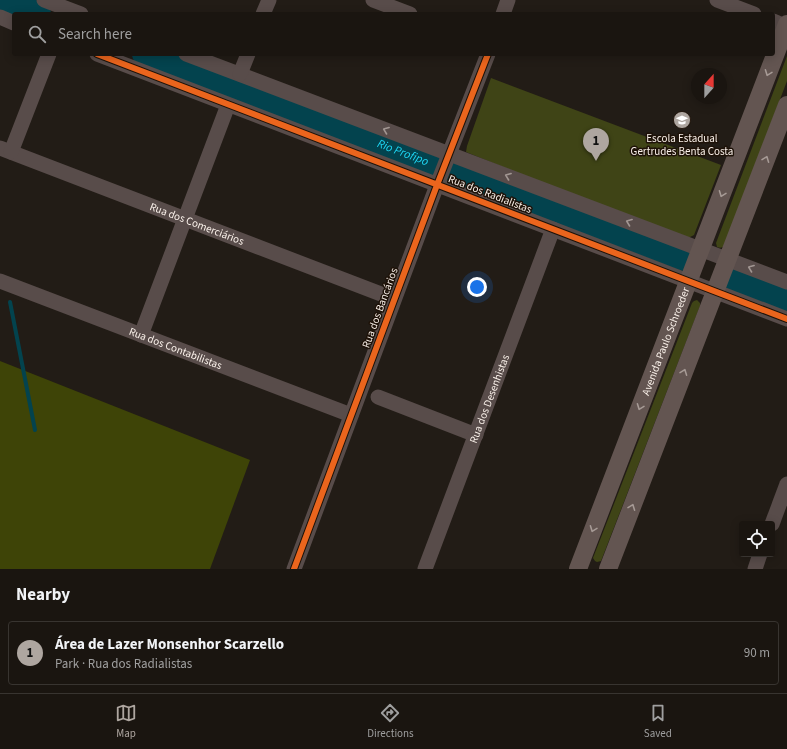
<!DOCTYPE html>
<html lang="en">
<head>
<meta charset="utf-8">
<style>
  :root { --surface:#1a1510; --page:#231e19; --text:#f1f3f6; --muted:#9f9f9f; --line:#383430; --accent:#aea6a0 }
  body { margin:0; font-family:"Source Sans 3",sans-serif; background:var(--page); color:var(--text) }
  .controls { position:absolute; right:12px; bottom:12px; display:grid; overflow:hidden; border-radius:4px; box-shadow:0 2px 10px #0003 }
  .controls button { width:36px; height:36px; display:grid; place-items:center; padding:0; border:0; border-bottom:1px solid var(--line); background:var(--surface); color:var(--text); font:20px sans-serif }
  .compass { position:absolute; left:691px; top:68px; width:36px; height:36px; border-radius:50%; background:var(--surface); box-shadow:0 2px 10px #0003; rotate:21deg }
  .you { position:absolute; left:477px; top:287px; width:14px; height:14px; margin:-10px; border:3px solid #fff; border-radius:50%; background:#1a73e8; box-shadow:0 0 0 6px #1a73e833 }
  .badge { display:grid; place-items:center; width:26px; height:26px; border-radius:50%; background:var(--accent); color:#111; font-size:13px; font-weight:700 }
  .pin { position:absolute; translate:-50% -33px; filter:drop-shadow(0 1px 2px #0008) }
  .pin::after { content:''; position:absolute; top:21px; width:14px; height:12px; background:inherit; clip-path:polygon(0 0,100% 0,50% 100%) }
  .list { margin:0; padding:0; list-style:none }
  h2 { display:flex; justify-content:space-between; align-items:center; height:52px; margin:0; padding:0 16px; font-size:17px }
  h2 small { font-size:13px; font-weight:400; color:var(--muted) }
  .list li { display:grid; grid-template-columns:26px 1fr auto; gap:12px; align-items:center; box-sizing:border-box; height:64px; margin:0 8px 8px; padding:0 8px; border:1px solid var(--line); border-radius:4px }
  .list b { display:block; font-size:15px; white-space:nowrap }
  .list p { margin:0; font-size:13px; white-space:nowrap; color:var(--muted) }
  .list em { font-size:13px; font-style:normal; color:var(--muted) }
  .icon { flex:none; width:22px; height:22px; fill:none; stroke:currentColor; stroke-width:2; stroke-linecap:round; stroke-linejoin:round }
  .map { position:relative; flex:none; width:787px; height:569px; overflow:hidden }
  .search { position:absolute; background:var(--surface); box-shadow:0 2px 10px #0003; left:12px; right:12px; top:12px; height:44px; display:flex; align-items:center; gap:10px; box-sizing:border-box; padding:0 14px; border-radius:4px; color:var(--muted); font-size:15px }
  .sheet { height:124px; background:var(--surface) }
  nav { display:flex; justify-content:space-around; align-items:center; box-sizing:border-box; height:56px; border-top:1px solid var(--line); background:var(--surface); font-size:11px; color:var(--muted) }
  nav a { display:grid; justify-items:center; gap:2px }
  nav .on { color:var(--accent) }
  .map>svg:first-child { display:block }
</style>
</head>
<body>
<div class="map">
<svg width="787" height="569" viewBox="0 0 787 569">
  <rect width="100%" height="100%" fill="#221c16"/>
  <path fill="#3f4416" d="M787,56V81L724,246C722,248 720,248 717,247L716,243Z
    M491,78L721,165L694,235L684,240L466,152L467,146Z
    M697,300L700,303V306L601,561L597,562L595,561L593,558L692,303L694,301Z"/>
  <path fill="#3e4407" d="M0,361L250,460L210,569H0Z"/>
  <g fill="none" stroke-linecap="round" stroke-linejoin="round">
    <path stroke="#03434e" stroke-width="4" d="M10,302L35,430"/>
    <g stroke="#03434e" stroke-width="24">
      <path d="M2,0L39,14"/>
      <path id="s1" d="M144,54L684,259"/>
      <path d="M732,278L787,299"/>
    </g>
    <g stroke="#584c4a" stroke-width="15">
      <path d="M44,0L81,14"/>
      <path d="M373,0L410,14"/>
      <path d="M717,0L754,14"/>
      <path d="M263,14L269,0"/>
      <path d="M503,14L508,0"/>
      <path d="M0,17L14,23"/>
      <path d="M773,21L787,27"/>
      <path d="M97,54L787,319"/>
      <path d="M186,54L787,282"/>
      <path d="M240,74L248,54"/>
      <path id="s2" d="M0,148L394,299"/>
      <path d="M11,152L49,54"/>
      <path id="s3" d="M0,281L351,415"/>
      <path d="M141,335L228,105"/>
      <path d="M378,397L476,435"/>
      <path d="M772,524L787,484"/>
      <path d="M294,569L437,185L488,54"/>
      <path id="s4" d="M425,569L553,229"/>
      <path d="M755,569L760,554"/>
    </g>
    <g stroke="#635551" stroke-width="18">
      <path id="s5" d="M578,569L787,24"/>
      <path d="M608,569L787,105"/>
    </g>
    <g stroke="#1e1208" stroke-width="8">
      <path id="cycleway" d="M97,54L787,319
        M294,569L437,185L488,54"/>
    </g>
    <use href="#cycleway" stroke="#eb651d" stroke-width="6"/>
  </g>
  <defs><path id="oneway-chevron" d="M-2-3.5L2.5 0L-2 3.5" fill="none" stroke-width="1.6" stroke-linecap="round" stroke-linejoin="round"/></defs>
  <g stroke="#a79b96">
    <use href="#oneway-chevron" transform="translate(768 73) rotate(111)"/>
    <use href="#oneway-chevron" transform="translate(766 159) rotate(-69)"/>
    <use href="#oneway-chevron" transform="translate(722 194) rotate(111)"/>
    <use href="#oneway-chevron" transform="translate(684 372) rotate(-69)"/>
    <use href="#oneway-chevron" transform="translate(640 407) rotate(111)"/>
    <use href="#oneway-chevron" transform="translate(632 507) rotate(-69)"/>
    <use href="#oneway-chevron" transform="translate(593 529) rotate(111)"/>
  </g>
  <g stroke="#a19692">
    <use href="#oneway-chevron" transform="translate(386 130) rotate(-159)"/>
    <use href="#oneway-chevron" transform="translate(508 176) rotate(-159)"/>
    <use href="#oneway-chevron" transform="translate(629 222) rotate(-159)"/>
    <use href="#oneway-chevron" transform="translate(751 268) rotate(-159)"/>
  </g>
  <defs>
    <g id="school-disc" transform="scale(0.9)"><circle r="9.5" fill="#aea6a0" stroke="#1e1208"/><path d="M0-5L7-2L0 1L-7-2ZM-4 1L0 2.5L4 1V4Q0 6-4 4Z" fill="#fff"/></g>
  </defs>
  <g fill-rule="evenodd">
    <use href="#school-disc" x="682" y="120"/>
  </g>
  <g text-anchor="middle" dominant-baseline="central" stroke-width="3" stroke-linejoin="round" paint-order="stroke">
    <g font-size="11" fill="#faf1ea" stroke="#1e1208">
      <text x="682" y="138">Escola Estadual<tspan x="682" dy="13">Gertrudes Benta Costa</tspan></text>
    </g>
    <g font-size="11" fill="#faf1ea" stroke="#1e1208">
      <text transform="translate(490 194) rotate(21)">Rua dos Radialistas</text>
      <text stroke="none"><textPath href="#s2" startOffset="211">Rua dos Comerciários</textPath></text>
      <text transform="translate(380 308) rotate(-70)">Rua dos Bancários</text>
      <text stroke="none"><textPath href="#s5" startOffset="244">Avenida Paulo Schroeder</textPath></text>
      <text stroke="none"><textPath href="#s3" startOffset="188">Rua dos Contabilistas</textPath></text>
      <text stroke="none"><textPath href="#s4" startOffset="182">Rua dos Desenhistas</textPath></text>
    </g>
    <g font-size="12" font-style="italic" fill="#1ed5f3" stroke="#1e1208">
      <text stroke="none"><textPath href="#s1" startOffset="277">Rio Profipo</textPath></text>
    </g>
  </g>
</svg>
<div class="controls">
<button><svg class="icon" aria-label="locate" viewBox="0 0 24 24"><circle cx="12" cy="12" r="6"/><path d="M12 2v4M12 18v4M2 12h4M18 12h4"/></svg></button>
</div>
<svg class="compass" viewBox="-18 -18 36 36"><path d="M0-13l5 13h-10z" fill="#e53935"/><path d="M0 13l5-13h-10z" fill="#9f9f9f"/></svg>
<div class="you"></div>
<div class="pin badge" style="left:596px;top:161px">1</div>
<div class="search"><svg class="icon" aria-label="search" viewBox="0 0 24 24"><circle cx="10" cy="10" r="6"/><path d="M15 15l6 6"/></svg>Search here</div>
</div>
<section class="sheet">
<h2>Nearby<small></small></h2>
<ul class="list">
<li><span class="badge">1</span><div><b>Área de Lazer Monsenhor Scarzello</b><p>Park · Rua dos Radialistas</p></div><em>90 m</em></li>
</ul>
</section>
<nav>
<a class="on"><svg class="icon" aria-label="map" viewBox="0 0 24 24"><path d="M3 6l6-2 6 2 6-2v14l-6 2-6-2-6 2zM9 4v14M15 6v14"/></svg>Map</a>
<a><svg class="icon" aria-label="directions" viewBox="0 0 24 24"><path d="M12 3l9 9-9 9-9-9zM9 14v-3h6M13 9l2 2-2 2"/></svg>Directions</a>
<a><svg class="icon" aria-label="saved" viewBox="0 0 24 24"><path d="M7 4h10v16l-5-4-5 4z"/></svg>Saved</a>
</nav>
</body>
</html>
